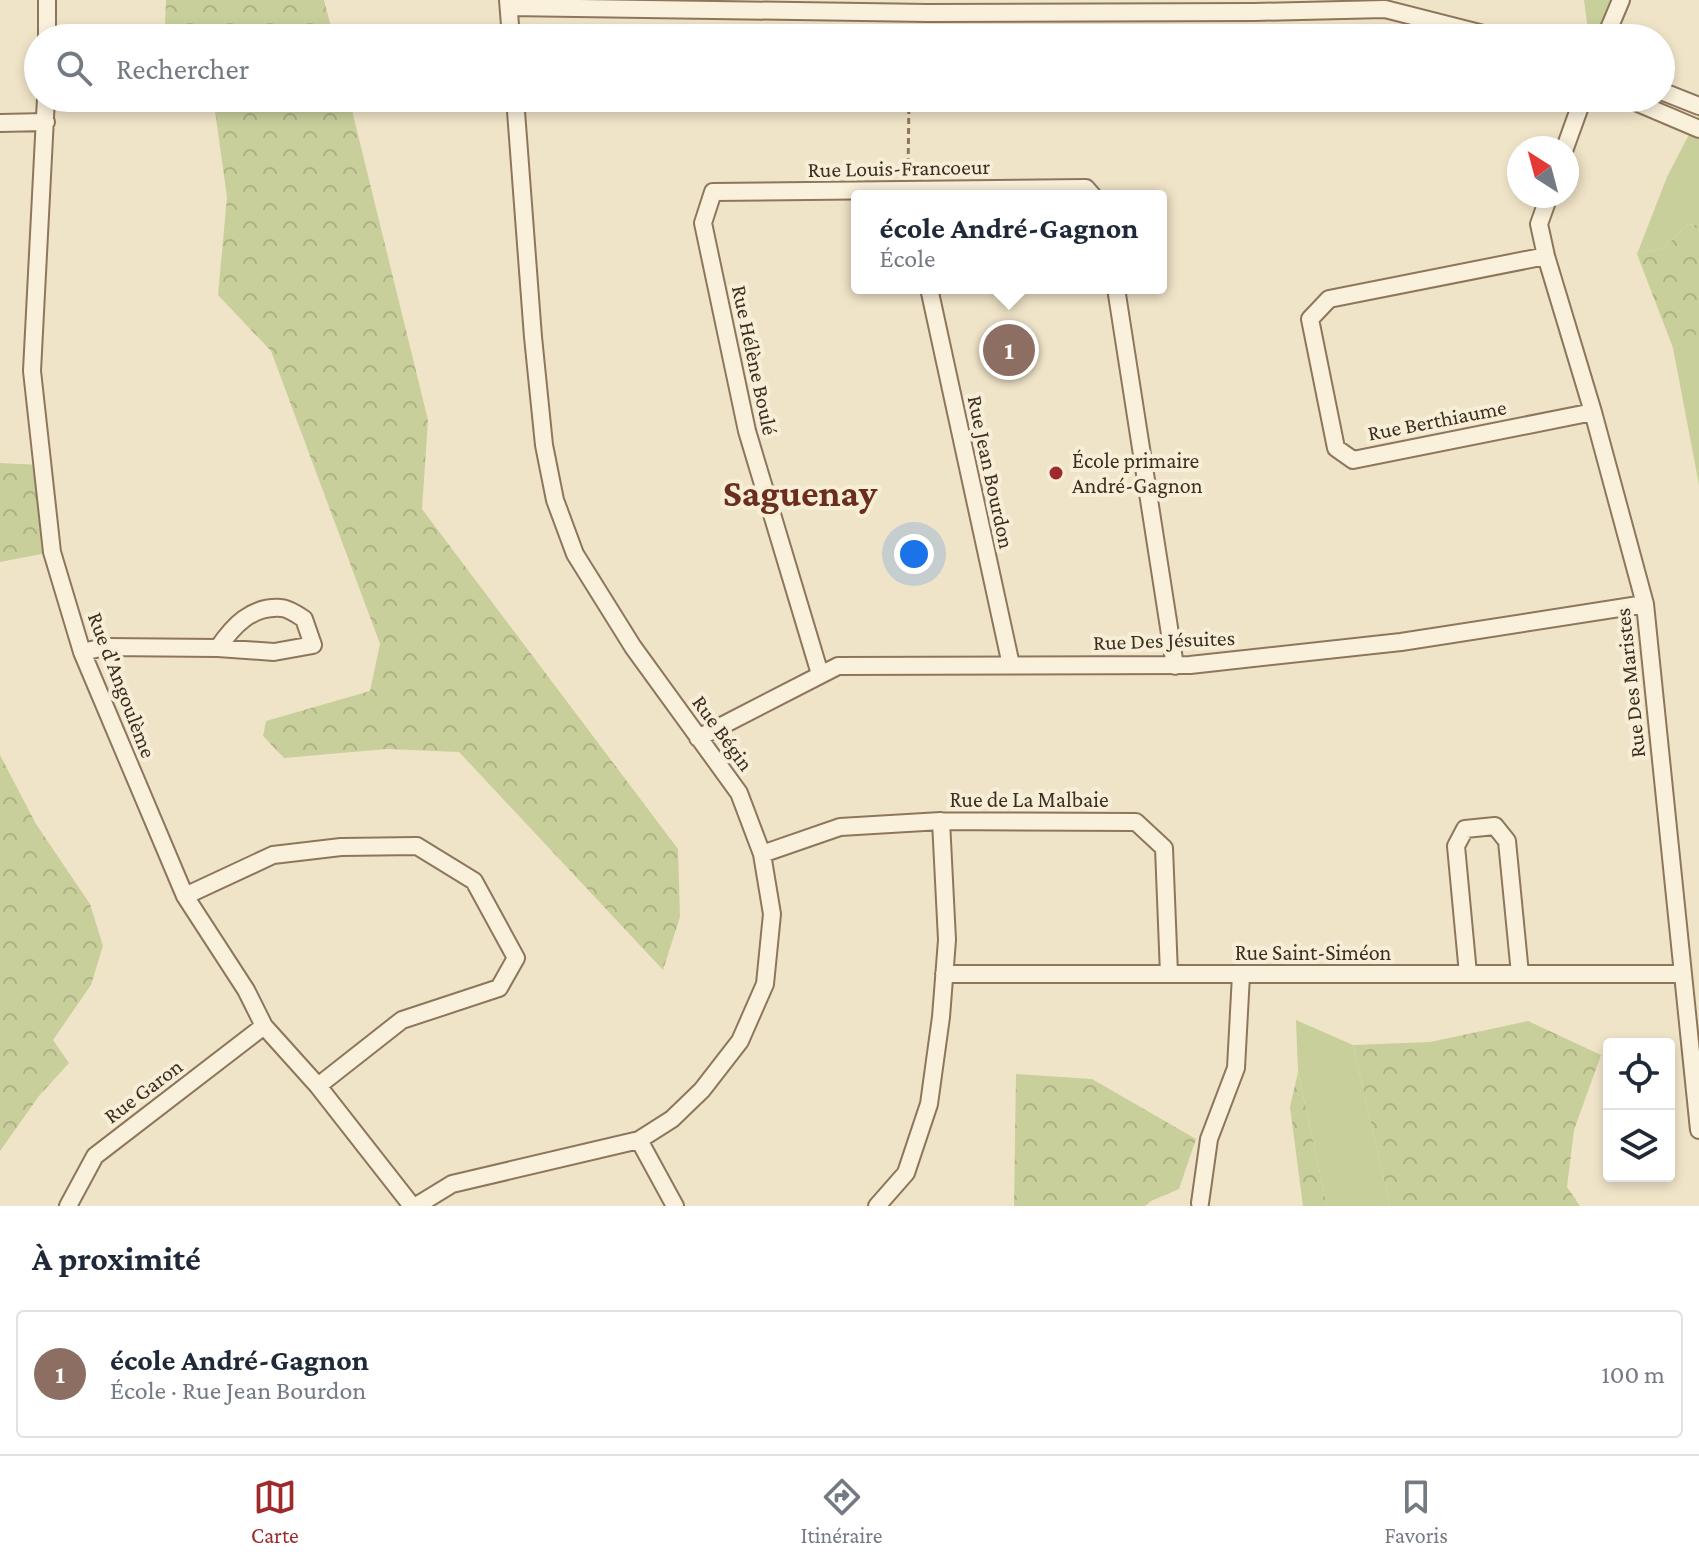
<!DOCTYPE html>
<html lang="fr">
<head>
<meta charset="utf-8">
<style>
  :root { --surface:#fff; --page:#f6f6f7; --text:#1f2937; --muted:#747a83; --line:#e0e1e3; --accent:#9e2a2b }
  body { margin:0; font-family:"Crimson Pro",serif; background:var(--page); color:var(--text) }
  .controls { position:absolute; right:24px; bottom:24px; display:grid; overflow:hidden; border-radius:8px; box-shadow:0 4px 12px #0003 }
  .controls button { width:72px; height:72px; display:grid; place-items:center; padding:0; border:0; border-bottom:2px solid var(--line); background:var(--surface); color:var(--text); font:40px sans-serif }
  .compass { position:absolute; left:1507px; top:136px; width:72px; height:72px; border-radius:50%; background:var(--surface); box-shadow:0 4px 12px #0003; rotate:324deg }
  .you { position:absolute; left:914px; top:554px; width:28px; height:28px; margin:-20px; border:6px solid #fff; border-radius:50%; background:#1a73e8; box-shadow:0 0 0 12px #1a73e833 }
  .badge { display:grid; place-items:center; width:52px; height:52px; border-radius:50%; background:var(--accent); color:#fff; font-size:26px; font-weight:700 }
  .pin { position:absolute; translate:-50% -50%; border:4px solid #fff; box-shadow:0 2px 8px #0006 }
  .popup { position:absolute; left:851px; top:190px; width:316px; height:104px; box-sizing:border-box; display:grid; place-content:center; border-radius:8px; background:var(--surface); filter:drop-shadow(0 2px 6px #0005); font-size:26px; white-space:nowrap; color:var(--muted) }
  .popup b { font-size:30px; color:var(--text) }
  .popup::after { content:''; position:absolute; left:50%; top:100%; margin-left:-16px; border:16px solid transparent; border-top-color:var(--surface) }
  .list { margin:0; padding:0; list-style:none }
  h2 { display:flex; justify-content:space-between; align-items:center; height:104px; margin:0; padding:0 32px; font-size:34px }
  h2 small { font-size:26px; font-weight:400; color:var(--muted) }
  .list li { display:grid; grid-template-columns:52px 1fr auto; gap:24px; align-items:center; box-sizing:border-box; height:128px; margin:0 16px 16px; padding:0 16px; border:2px solid var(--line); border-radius:8px }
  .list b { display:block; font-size:30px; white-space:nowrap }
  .list p { margin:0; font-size:26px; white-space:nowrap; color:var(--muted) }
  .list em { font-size:26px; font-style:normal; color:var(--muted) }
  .icon { flex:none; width:44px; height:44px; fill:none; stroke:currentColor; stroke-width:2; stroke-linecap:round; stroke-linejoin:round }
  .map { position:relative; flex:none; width:1699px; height:1206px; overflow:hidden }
  .search { position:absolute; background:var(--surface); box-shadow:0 4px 12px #0003; left:24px; right:24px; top:24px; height:88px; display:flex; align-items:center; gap:20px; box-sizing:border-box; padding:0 28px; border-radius:44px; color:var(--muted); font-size:30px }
  .sheet { height:248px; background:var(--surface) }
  nav { display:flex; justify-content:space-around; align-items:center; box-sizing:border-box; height:112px; border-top:2px solid var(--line); background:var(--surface); font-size:22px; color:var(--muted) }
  nav a { display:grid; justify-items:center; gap:4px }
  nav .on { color:var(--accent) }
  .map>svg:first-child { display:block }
</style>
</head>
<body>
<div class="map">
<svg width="1699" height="1206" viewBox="0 0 1699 1206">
  <defs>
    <pattern id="forest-crowns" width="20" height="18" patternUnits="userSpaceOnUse" patternTransform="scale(2)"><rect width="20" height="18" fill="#c9cf9b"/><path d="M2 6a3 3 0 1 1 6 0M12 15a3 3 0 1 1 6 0" fill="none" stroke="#aeb285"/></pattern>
  </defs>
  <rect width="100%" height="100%" fill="#f0e4c8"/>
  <path fill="#c9cf9b" d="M1584,0H1614L1597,38H1589Z
    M1699,115V225L1688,224L1664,248L1637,254L1667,177Z
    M1699,332V485L1673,348Z
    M1296,1020L1353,1045L1390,1206H1327L1298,1072Z"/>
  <path fill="url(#forest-crowns)" d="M166,0H324L334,38H174L165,23Z
    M211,98H349L428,420L422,509L678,849L680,917L663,970L459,752L387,749L284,758L263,736L266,721L370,691L380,644L271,351L218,295L227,197L214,104Z
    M1688,224L1699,225V333L1673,348L1637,254L1664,248Z
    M0,463L42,465L52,552L0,562Z
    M0,755L36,824L90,904L103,946L91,985L53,1040L69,1063L39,1096L0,1151Z
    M1528,1021L1601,1055L1574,1130L1567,1187L1580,1206H1390L1353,1045L1430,1042Z
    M1298,1072L1327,1206H1303L1290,1107Z
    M1016,1074L1092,1079L1196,1139L1179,1189L1151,1201L1145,1206H1014Z"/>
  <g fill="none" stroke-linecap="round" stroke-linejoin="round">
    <g stroke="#8d765c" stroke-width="20">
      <path id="minor" d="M508,0L511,38
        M509,7L928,13L1255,12L1385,9L1499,38
        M47,38V0
        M1605,38L1621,0
        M1661,91L1699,106
        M46,98L32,371L52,552L82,652L185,896L246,990L264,1026L318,1086L412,1206
        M1626,98L1699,129
        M0,123L46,122
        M1565,148L1583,98
        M1549,196L1539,224L1546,256L1593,412L1645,604L1699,1130
        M1546,256L1329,299L1310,319L1336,448L1353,460L1593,412
        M929,288L1011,665
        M1116,288L1175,666
        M82,652L105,647L218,648L274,652L313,645L304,619C298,615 288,608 281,608C251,606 233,626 218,648
        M820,674L747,431L703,223L713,192L1086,188L1093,196
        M698,738L838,666L1190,665L1401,642L1645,604
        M762,854L840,827L941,821L1136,822L1164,848L1169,974
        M185,896L273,855L341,847L417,846L474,881L516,958L499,988L402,1020L318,1086
        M944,974H1683
        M1468,974L1456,846L1465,829L1495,826L1507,841L1520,974
        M639,1140L675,1206
        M1200,1203L1209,1139L1236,1068L1241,975
        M68,1206L95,1156L264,1026
        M416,1206L452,1184L639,1140L672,1119L702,1090L740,1041L765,984L772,914L762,854L739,793L633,647L575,554L555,500L544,445L533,337L515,98
        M877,1206L906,1173L929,1104L941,1017L947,940L941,821"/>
    </g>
    <path stroke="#8d765c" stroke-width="3" stroke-dasharray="6 4" stroke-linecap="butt" d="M910,38V26
      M908,174L909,98"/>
    <use href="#minor" stroke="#faf1dc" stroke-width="16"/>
  </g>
  <circle fill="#9e2a2b" stroke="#f7eed8" stroke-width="3" cx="1056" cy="473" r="8"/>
  <g text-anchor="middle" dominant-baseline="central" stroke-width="8" stroke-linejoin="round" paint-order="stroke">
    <g font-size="22" fill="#3d2e20" stroke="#f7eed8">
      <text transform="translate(899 168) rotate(-1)">Rue Louis-Francoeur</text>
      <text transform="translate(755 360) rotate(78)">Rue Hélène Boulé</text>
      <text transform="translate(1437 420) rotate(-11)">Rue Berthiaume</text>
      <text transform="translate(991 472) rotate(78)">Rue Jean Bourdon</text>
      <text transform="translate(1164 640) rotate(-2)">Rue Des Jésuites</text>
      <text transform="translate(1630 683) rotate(-96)">Rue Des Maristes</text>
      <text transform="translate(122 685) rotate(69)">Rue d'Angoulème</text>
      <text transform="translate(723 733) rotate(54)">Rue Bégin</text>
      <text x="1029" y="799">Rue de La Malbaie</text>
      <text x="1313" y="952">Rue Saint-Siméon</text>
      <text transform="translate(143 1091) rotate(-37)">Rue Garon</text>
    </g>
    <g font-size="22" fill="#3d2e20" stroke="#f7eed8" text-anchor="start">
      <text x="1072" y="460">École primaire<tspan x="1072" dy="25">André-Gagnon</tspan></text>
    </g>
    <g font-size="38" font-weight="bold" fill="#6b2e1e" stroke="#f7eed8">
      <text x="800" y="493">Saguenay</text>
    </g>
  </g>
</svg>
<div class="controls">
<button><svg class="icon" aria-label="locate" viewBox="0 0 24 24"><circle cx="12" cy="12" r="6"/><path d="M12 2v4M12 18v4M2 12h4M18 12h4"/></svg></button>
<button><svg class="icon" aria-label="layers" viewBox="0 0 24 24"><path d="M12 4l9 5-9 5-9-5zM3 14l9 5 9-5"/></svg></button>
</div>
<svg class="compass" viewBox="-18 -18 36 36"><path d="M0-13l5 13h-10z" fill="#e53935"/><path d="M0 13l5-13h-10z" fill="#747a83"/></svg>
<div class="you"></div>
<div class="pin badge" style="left:1009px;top:350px;background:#8d6e63">1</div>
<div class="popup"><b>école André-Gagnon</b>École</div>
<div class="search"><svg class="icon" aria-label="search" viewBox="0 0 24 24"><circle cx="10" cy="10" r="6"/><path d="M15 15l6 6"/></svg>Rechercher</div>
</div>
<section class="sheet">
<h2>À proximité<small></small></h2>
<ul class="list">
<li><span class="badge" style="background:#8d6e63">1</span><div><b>école André-Gagnon</b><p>École · Rue Jean Bourdon</p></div><em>100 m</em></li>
</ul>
</section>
<nav>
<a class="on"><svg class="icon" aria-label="map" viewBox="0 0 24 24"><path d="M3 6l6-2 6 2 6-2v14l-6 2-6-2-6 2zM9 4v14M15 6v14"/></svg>Carte</a>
<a><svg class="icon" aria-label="directions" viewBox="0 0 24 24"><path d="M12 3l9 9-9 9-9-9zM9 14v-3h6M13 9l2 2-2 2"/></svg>Itinéraire</a>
<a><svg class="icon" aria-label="saved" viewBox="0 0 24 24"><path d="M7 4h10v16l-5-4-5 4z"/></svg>Favoris</a>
</nav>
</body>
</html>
